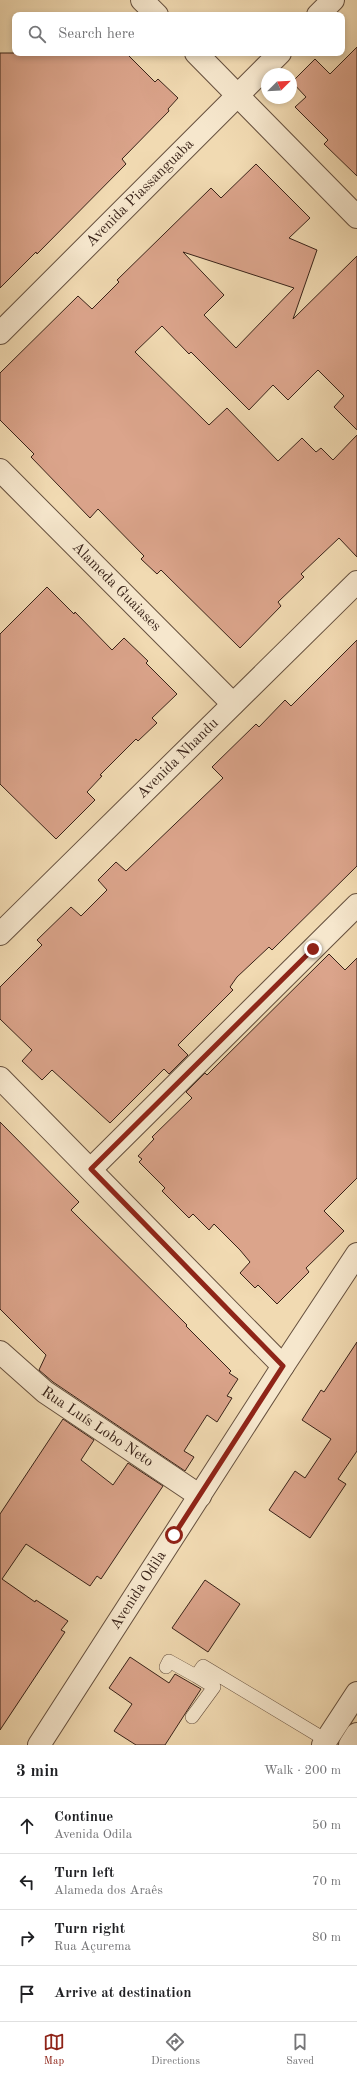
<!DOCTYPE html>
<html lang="en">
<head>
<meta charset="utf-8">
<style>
  :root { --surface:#fff; --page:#f2f2f2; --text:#202124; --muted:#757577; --line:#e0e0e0; --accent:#8f2418 }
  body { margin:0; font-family:"Old Standard TT",serif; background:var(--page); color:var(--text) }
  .compass { position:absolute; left:261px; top:68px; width:36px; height:36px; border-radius:50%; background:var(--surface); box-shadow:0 2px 6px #0003; rotate:66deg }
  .stop { position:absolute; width:12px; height:12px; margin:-9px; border:3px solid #8f2418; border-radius:50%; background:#fff }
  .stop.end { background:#8f2418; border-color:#fff; box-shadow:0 1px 4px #0008 }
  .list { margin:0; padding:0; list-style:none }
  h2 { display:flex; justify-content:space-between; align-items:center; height:52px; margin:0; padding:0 16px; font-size:17px }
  h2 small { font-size:13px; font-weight:400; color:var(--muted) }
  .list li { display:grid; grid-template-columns:26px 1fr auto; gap:12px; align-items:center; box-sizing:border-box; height:56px; padding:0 16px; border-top:1px solid var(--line) }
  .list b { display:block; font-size:15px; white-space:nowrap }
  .list p { margin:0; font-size:13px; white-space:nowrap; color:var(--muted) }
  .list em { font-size:13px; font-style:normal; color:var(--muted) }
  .icon { flex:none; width:22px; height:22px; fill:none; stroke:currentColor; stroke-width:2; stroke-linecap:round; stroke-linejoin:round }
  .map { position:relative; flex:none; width:357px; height:1745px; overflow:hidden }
  .search { position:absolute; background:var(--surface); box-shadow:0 2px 6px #0003; left:12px; right:12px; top:12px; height:44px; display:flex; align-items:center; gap:10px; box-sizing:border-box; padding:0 14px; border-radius:8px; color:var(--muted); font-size:15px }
  .sheet { height:276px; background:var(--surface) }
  nav { display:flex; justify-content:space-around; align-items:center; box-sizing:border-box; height:56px; border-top:1px solid var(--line); background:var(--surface); font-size:11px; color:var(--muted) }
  nav a { display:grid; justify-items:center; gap:2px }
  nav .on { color:var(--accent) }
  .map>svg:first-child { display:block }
</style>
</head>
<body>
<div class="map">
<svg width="357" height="1745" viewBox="0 0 357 1745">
  <rect width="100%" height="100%" fill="#f1dab2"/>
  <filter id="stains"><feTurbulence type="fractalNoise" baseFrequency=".005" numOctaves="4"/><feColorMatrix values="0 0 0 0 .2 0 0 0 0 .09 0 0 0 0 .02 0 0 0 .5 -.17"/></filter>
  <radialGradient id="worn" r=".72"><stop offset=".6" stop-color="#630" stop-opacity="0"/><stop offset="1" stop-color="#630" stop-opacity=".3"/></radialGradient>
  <path fill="#dba48b" stroke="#382218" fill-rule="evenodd" d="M357,47V176L324,144L328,140L295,107L306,97L292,82L315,59L330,74Z
    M0,53H126L155,82L158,79L178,98L168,109L169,111L122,159L126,164L37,254L36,252L0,288Z
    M256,164L310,218L289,238L317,250L293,319L357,256V430L334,407L344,396L318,370L288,400L273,385L249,410L191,352L189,354L162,326L135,352L209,425L227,408L278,461L302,438L316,452L321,448L333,460L357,435V557L339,538L301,574L304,577L278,602L281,606L240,648L161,570L157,574L141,559L144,556L98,509L90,518L31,457L34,454L0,420V373L78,296L92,309L119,282L117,280L211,188L221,198ZM183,252L294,288L236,348L204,315L224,295Z
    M47,587L74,614L75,612L112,650L124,638L148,661L146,663L177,694L152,718L157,723L138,741L136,739L100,775L102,776L87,792L95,800L56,839L0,784V634Z
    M357,640V866L272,950L269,947L237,977L230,987L233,990L178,1045L188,1055L169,1074L164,1069L110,1123L52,1070L42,1080L22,1061L32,1050L0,1019V987L42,945L37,940L71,907L81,916L107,890L98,880L116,862L126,871L223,778L212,767L256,724L259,727L285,700L291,706Z
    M329,954L345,970L357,958V1178L324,1211L344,1231L306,1268L309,1272L277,1304L258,1285L255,1288L240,1273L250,1262L240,1250L214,1224L209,1230L193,1214L189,1218L162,1191L165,1188L139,1162L142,1159L138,1156L154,1139L152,1137L192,1098L186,1092L205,1073L207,1075Z
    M0,1122L79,1202L71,1210L187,1325L186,1326L231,1371L229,1373L238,1379L227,1396L232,1398L217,1422L207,1415L184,1451L194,1457L185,1471L53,1382L39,1370L46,1355L0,1309Z
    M357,1342V1451L338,1479L346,1484L310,1538L269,1510L295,1471L305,1478L331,1439L302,1420L321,1390L324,1392Z
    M63,1419L94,1440L81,1460L113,1485L128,1463L163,1486L101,1579L97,1576L90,1586L26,1544L2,1579L35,1602L36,1600L68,1621L61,1630L65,1632L0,1730V1514Z
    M205,1580L240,1604L208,1652L172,1628Z
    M130,1657L169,1683L175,1674L201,1689L165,1745H136L114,1731L132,1704L109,1688Z"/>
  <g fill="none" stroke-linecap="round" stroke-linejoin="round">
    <g stroke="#66503e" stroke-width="14">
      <path id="service" d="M166,1667L169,1661L196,1676L203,1666L326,1740
        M192,1717L214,1687L196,1676"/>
    </g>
    <g stroke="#66503e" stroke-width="24">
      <g id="minor">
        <path d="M142,0L157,15"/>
        <path d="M318,15L333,0"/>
        <path d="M196,53L357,217"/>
        <path id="s1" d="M0,333L280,53"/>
        <path id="s2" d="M0,470L233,704"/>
        <path id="s3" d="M0,934L357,582"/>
        <path d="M0,1078L283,1366"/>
        <path d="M91,1169L357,905"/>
        <path id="s4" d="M0,1352L45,1392L200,1496"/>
        <path id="s5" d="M39,1745L283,1366L357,1254"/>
      </g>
    </g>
    <g stroke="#66503e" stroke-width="24">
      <path id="tertiary" d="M323,1745L357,1693
        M350,1745L357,1734"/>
    </g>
    <use href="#service" stroke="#f6e7cd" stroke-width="13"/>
    <use href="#minor" stroke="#f6e7cd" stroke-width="22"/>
    <use href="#tertiary" stroke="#f6e7cd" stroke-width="22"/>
  </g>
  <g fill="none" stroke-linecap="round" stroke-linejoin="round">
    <path stroke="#8f2418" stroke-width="5" d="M174,1535L283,1366L91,1169L313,949"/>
  </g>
  <g text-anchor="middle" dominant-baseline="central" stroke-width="3" stroke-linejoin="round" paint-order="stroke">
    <g font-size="15" fill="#382218" stroke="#f6e7cd">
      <text stroke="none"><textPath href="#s1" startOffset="198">Avenida Piassanguaba</textPath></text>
      <text stroke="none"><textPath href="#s2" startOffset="165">Alameda Guaiases</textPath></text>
      <text stroke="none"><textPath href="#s3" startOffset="250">Avenida Nhandu</textPath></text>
      <text stroke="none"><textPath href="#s4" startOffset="123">Rua Luís Lobo Neto</textPath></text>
      <text stroke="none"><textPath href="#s5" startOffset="184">Avenida Odila</textPath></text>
    </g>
  </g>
  <rect width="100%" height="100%" filter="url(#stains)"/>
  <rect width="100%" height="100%" fill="url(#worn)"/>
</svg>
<svg class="compass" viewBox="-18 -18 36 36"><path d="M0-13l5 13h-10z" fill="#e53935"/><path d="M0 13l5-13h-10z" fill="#757577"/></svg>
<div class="stop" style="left:174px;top:1535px"></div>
<div class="stop end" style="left:313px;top:949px"></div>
<div class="search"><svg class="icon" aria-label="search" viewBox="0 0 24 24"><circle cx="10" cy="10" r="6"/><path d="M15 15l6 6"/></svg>Search here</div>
</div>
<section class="sheet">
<h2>3 min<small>Walk · 200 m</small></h2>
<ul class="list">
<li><svg class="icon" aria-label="ahead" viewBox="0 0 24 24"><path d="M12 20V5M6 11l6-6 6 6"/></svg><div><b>Continue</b><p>Avenida Odila</p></div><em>50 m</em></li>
<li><svg class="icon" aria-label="left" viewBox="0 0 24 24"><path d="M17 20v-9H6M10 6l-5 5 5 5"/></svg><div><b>Turn left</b><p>Alameda dos Araês</p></div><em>70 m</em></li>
<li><svg class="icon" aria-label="right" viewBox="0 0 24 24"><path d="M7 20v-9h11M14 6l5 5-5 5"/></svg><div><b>Turn right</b><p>Rua Açurema</p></div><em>80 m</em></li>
<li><svg class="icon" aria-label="arrive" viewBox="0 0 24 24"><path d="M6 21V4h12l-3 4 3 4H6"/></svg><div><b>Arrive at destination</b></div></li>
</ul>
</section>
<nav>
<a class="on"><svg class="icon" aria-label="map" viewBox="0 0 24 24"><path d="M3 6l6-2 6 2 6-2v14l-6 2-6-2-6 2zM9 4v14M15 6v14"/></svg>Map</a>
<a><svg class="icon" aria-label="directions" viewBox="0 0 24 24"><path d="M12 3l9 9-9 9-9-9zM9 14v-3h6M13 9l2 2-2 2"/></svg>Directions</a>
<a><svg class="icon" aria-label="saved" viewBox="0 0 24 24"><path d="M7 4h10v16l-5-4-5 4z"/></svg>Saved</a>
</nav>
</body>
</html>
